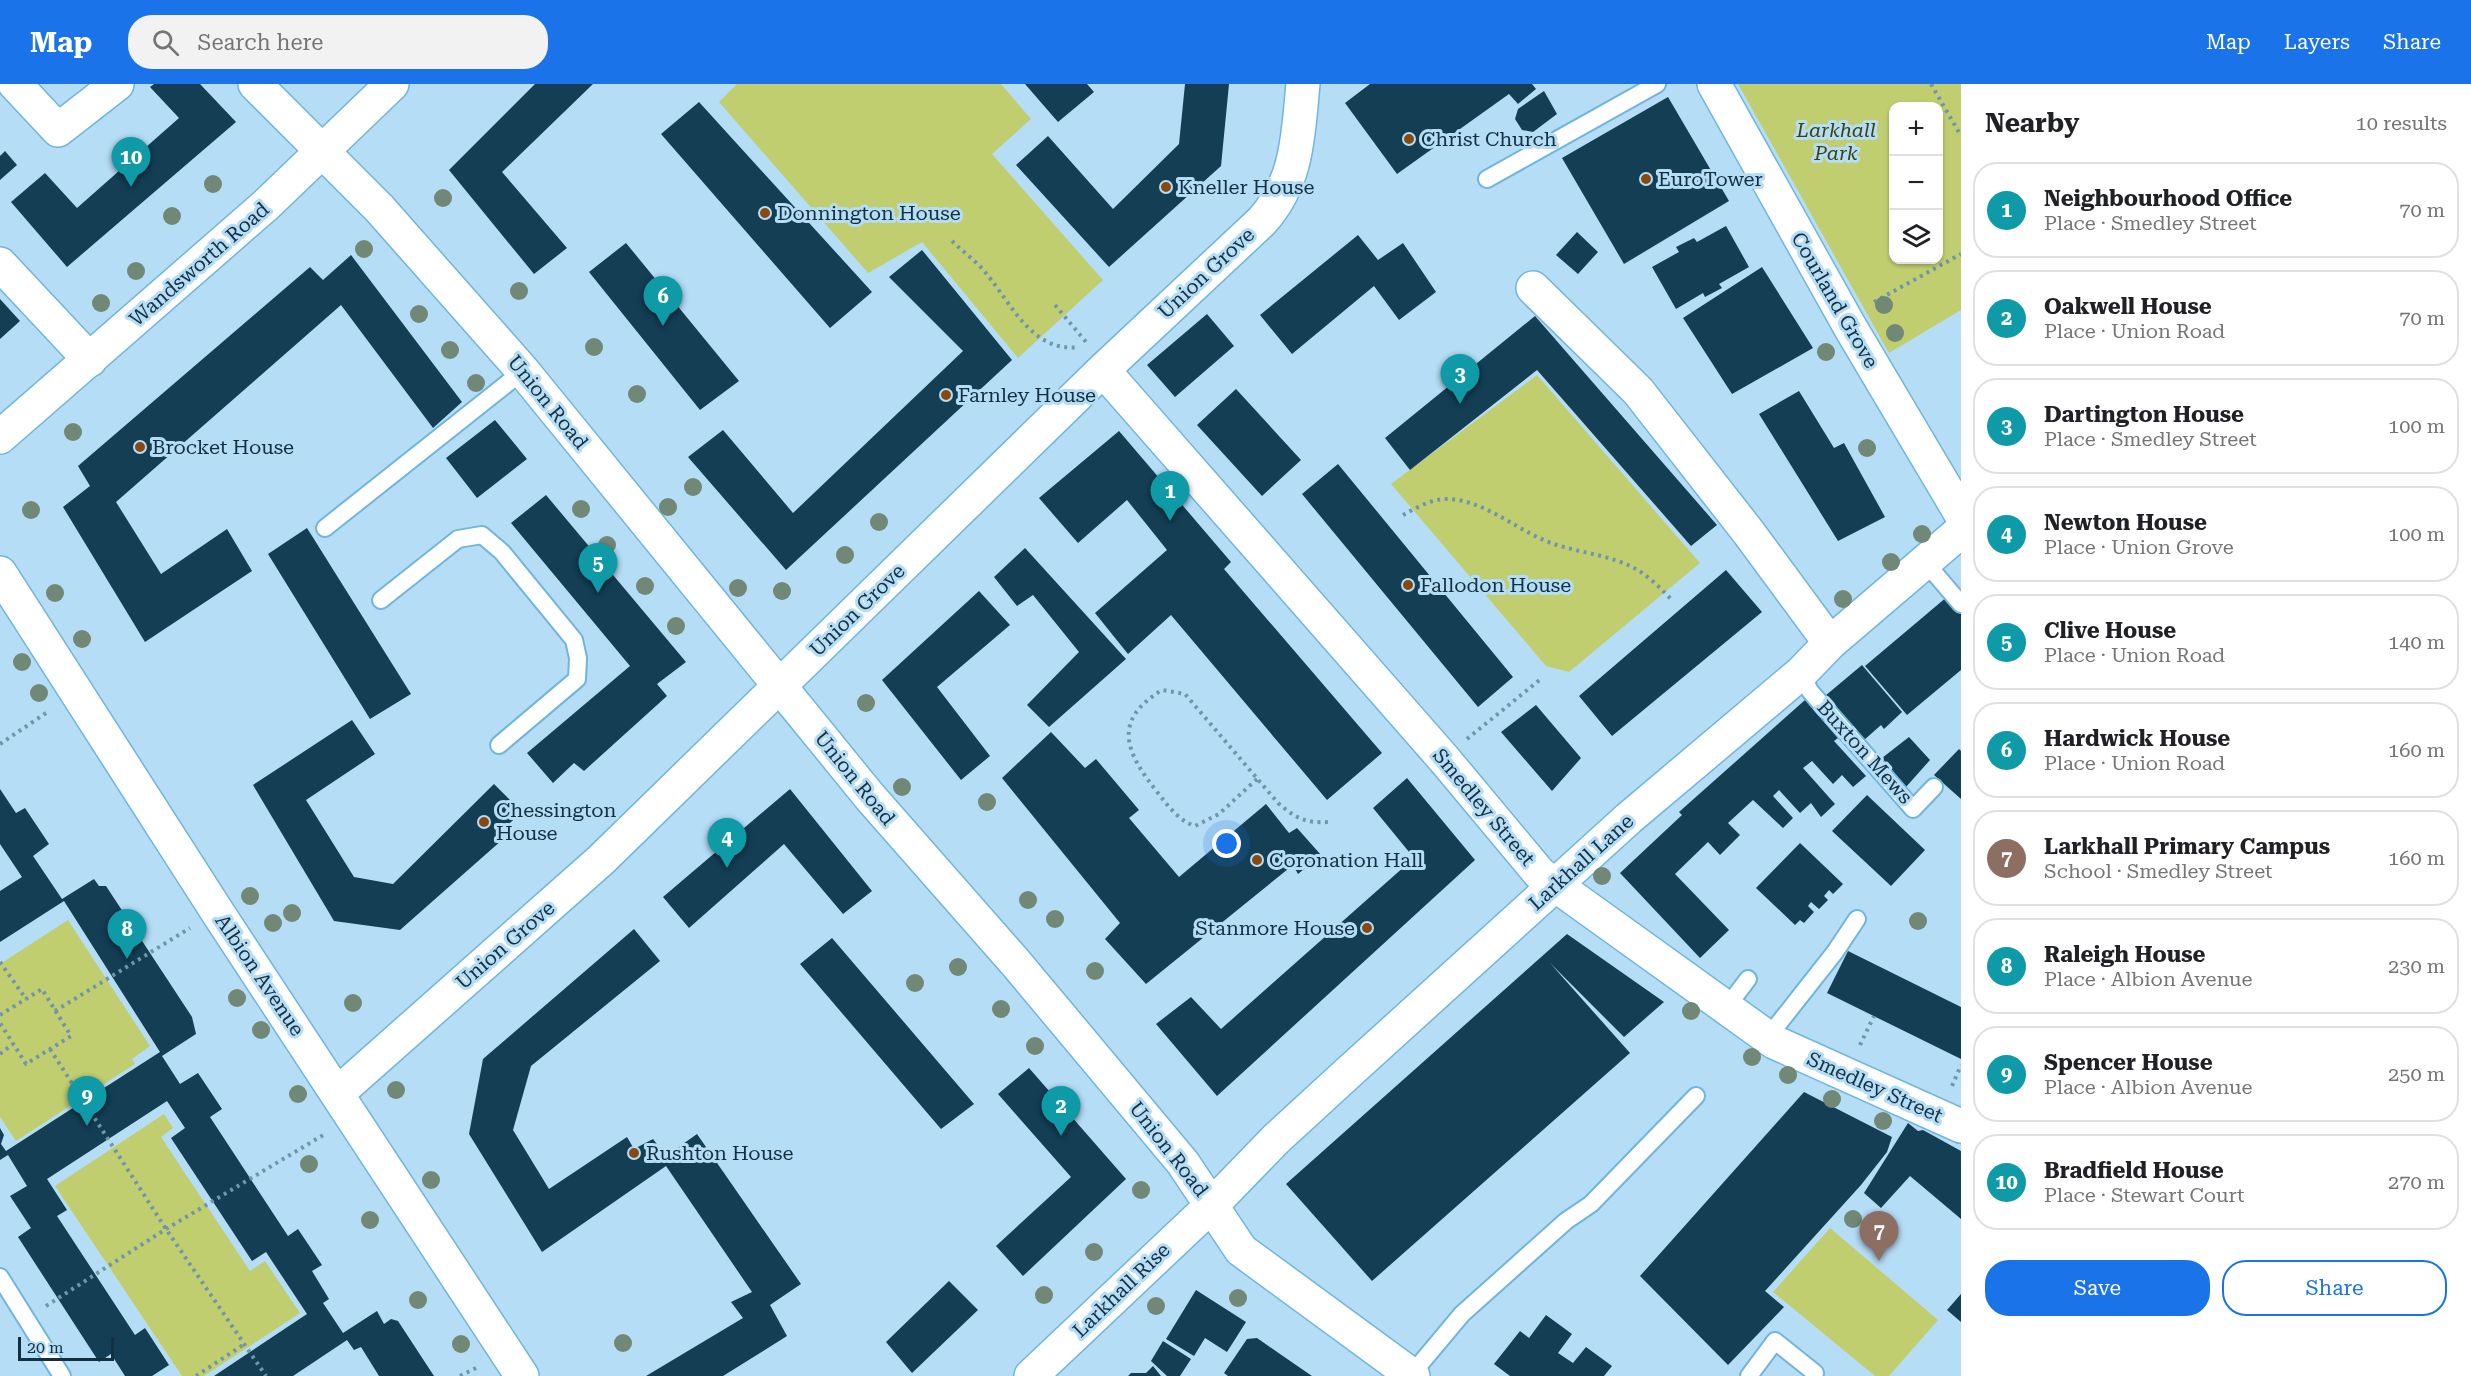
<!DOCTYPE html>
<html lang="en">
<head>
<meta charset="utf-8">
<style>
  :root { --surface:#fff; --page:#f2f2f2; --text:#202124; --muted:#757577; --line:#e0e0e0; --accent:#1a73e8 }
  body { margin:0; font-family:"Roboto Serif",serif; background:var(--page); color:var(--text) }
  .controls { position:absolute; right:18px; top:18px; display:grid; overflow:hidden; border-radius:12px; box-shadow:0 2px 4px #0004 }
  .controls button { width:54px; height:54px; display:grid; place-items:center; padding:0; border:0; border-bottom:2px solid var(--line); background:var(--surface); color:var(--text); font:30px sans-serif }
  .scale { position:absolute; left:18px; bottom:15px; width:96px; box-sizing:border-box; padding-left:6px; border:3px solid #133040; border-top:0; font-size:16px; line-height:21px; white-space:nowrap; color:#133040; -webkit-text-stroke:4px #b5ddf6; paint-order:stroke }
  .you { position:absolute; left:1227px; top:760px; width:21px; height:21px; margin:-15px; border:4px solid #fff; border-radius:50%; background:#1a73e8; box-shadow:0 0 0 9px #1a73e833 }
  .badge { display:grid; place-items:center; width:39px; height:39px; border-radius:50%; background:var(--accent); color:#fff; font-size:20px; font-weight:700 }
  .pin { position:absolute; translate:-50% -50px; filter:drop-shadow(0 2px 3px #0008) }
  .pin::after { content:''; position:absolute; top:32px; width:21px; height:18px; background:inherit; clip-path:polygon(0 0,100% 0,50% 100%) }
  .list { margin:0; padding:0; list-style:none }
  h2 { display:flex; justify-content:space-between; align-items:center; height:78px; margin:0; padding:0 24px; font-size:26px }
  h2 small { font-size:20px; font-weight:400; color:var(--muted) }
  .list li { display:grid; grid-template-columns:39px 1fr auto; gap:18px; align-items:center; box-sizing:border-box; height:96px; margin:0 12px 12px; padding:0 12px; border:2px solid var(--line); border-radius:24px }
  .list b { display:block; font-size:22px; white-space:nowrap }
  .list p { margin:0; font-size:20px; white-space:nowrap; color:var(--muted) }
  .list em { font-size:20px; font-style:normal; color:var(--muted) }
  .actions { display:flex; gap:12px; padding:18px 24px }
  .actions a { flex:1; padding:14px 0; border:2px solid var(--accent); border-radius:24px; text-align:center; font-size:21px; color:var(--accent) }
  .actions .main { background:var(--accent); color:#fff }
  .icon { flex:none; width:33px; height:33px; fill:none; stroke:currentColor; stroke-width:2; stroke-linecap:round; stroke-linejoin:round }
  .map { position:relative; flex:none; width:1961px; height:1292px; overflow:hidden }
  header { display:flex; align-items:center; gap:36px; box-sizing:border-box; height:84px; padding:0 30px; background:var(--accent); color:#fff }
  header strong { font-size:28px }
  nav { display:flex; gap:33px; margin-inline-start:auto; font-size:21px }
  .search { width:420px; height:54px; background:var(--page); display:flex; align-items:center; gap:15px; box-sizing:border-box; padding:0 21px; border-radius:24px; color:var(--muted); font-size:22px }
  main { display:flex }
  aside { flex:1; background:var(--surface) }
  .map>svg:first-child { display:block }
</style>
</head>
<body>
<header>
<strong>Map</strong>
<div class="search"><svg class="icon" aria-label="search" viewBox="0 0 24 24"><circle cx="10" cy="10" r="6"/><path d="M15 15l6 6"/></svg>Search here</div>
<nav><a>Map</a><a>Layers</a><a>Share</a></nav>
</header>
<main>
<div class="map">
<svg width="1961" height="1292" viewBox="0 0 1961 1292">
  <rect width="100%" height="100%" fill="#b5ddf6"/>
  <path fill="#c1ce70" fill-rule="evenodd" d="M737,0H1001L1031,35L992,70L1103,196L1018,274L922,158L868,189L719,18Z
    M1738,0H1961V226L1889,269ZM1894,22H1938V176H1894Z
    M1537,291L1700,479L1569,588L1546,582L1391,400Z
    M68,836L150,962L132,975L135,980L16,1057L0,1033V880Z
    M164,1030L173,1044L161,1053L250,1187L265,1177L300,1229L204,1292H182L55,1102Z
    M1830,1144L1938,1236L1889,1292H1875L1773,1208Z"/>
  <path fill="#133e54" d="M154,0H200L236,38L67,183L11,118L45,89L77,124L179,34L150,3Z
    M535,0H593L502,88L567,164L534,190L449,86Z
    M1025,0H1087L1094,8L1058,38Z
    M1185,0H1229L1221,82L1109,183L1016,81L1048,52L1113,125L1179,60Z
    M1370,0H1532L1536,5L1518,20L1509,10L1397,90L1345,19Z
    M1544,7L1557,30L1533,48L1522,46L1515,35L1518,25Z
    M1668,13L1729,117L1624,180L1562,74Z
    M699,18L872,208L830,244L661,50Z
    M5,67L17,81L0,96V72Z
    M1726,142L1749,183L1719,200L1722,204L1705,213L1703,209L1676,225L1652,183L1679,168L1676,163L1694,154L1697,158Z
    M1577,148L1598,168L1578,190L1556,171Z
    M1358,151L1378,176L1403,159L1436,208L1399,236L1374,202L1292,270L1260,231Z
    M626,159L739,297L700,326L589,188Z
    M922,166L1012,276L786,486L688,373L723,346L793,429L963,267L889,193Z
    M351,171L462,318L433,344L341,221L116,418L161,490L227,445L252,487L145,558L63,423L90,402L78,382L310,183L323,196Z
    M1762,183L1813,264L1732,310L1683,234Z
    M0,215L20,237L0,255Z
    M1207,230L1234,262L1175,313L1147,281Z
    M1535,232L1717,441L1691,462L1537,286L1410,386L1385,354Z
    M1236,305L1301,376L1262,412L1197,341Z
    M1799,307L1834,364L1844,359L1885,433L1838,457L1759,330Z
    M495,336L527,375L477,414L446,374Z
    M1119,347L1231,478L1224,485L1382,669L1327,716L1171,531L1128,570L1095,529L1167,466L1127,416L1078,459L1039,414Z
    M1338,380L1513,593L1478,623L1302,410Z
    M546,411L686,578L657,600L667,612L584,687L574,679L553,699L527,669L630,582L511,439Z
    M307,444L411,610L370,635L268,470Z
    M1025,464L1126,575L1049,643L1027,621L1079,568L1033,511L1017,522L994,493Z
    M1726,486L1762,528L1612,652L1579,612Z
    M979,507L1010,541L937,603L990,672L961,696L882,596Z
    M1948,512L1961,528V586L1907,631L1865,582Z
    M1862,581L1902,628L1884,645L1881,641L1863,657L1825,612Z
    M1805,616L1838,654L1834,657L1866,692L1853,703L1842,691L1833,700L1812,677L1803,684L1835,720L1821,733L1811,719L1800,729L1779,706L1773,712L1793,734L1783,744L1753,716L1728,739L1740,751L1720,771L1708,758L1675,790L1729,846L1700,874L1620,789L1682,731L1679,728Z
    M1536,621L1581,674L1552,707L1501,648Z
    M352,636L375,670L306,716L354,793L393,800L494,700L522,728L500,748L502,756L400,846L334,837L253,701Z
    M1051,648L1085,684L1096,675L1139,726L1129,734L1179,793L1266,720L1289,749L1297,744L1321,771L1298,790L1293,781L1146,900L1105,855L1120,839L1002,694Z
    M1909,653L1930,676L1906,703L1882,674Z
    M1959,665L1961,667V715L1934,691Z
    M1407,694L1475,776L1217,1012L1156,940L1191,913L1221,945L1414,774L1373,724Z
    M0,705L16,729L25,724L49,760L33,772L62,815L94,795L99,802H106L192,933L196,950L162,972L180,1000L198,989L222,1025L210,1033L288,1152L298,1145L322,1181L312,1187L329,1215L323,1219L343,1249L377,1227L384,1240L391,1235L398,1237L434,1292H379L361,1263L354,1266L347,1256L293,1292H214L307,1230L266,1168L252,1177L171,1054L185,1044L167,1017L47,1095L67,1126L57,1132L135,1251L145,1244L169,1281L152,1292H125L111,1270L99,1278L18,1153L31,1144L10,1112L27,1102L8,1071L0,1076V1044L4,1051L1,1060L6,1067L160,968L64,817L0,858V807L22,793L0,760Z
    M790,705L872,807L843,830L784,760L689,844L663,813Z
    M1867,711L1925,766L1891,802L1832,747Z
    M1800,759L1843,800L1833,810L1829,806L1824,812L1828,816L1819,825L1811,818L1808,822L1814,828L1804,839L1800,836L1795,841L1756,804Z
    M634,845L660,877L531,982L513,1046L549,1105L627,1053L634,1065L653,1055L666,1072L697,1050L801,1200L770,1221L787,1252L723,1292H646L743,1234L731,1218L752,1208L666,1082L542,1168L469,1050L483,975Z
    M1567,850L1664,918L1624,953L1550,879L1630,969L1372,1197L1286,1100Z
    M832,854L974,1020L941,1045L800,880Z
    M1848,867L1961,923V975L1827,909Z
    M1029,984L1126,1095L1023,1192L996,1162L1071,1093L998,1010Z
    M1804,1008L1892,1053L1887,1068L1861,1101L1765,1207L1784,1223L1728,1281L1640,1192Z
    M1908,1039L1918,1047L1923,1046L1961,1067V1135L1910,1092L1881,1124L1864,1109Z
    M949,1197L978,1226L912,1289L886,1258Z
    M1196,1206L1246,1238L1227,1268L1205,1254L1194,1272L1166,1255Z
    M1961,1210V1238L1947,1226Z
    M1546,1231L1572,1250L1558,1269L1573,1279L1586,1263L1612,1282L1604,1292H1510L1494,1280L1520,1247L1529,1254Z
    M1257,1254L1280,1270L1312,1292H1228L1224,1289L1247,1255Z
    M1163,1257L1191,1275L1180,1292H1167L1151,1277Z
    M1153,1282L1161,1292H1128L1131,1289H1146Z"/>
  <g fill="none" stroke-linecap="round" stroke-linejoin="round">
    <g stroke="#70b5dd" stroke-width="20">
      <path id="service" d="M1487,95L1657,0
        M325,444L523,287
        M1925,478L1961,520
        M381,516L458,455L482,451L502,468L574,556L578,574L577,595L499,661
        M1801,589L1810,607L1913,725L1934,703
        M1726,924L1748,895
        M1768,953L1835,868L1857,835
        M0,1193L62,1292
        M1411,1291L1462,1230L1566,1137L1591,1120L1696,1012
        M1749,1292L1775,1257L1815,1289"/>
    </g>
    <g stroke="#70b5dd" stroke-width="36">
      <path id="minor" d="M15,0L58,46L117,0
        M255,0L379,124L523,287L870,713L1015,878L1183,1079L1241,1166L1413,1292
        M1714,0L1850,243L1961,430
        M0,180L90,276
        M1533,204L1638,307L1749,449L1830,559
        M1103,286L1444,675L1540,790L1774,958L1961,1042
        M0,489L218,829L522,1292
        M338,1009L601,776L1103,286L1262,137C1298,97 1298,51 1303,0
        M1031,1292L1212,1121L1276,1055L1349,988L1629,734L1801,589L1830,559L1961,447"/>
    </g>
    <g stroke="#70b5dd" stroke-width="36">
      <path id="primary" d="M0,353L266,121L392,0"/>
    </g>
    <path stroke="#7295aa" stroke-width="4" stroke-dasharray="3 4.5" stroke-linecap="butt" d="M1931,0L1961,52
      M952,157C964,169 979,179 989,193C1013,223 1034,269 1079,263
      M1874,218L1961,170
      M1055,221L1087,259
      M1403,431C1416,424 1431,415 1446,415C1486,415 1520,450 1557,461C1582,469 1608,471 1632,483C1647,490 1659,503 1671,515
      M1467,655L1542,594
      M0,660L49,627
      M1257,695L1219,730L1195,742C1178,736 1169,723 1158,709C1126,669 1111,637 1162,606L1185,610L1278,719C1298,736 1306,739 1331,738
      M0,878L26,915
      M55,927L190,844
      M0,931L42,905L71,952L26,980L0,939
      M1860,961L1874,932
      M50,965L166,1145L266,1292
      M0,970L13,960
      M1952,1002L1961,981
      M46,1222L166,1145L325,1050
      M196,1292L246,1259
      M460,1292L478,1283"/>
    <use href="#service" stroke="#fff" stroke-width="16"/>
    <use href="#minor" stroke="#fff" stroke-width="33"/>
    <use href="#primary" stroke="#fff" stroke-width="33"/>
  </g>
  <g fill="#728876">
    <circle cx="213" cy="100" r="9"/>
    <circle cx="443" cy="114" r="9"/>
    <circle cx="172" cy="132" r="9"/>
    <circle cx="364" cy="165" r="9"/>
    <circle cx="136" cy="187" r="9"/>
    <circle cx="519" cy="207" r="9"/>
    <circle cx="101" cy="219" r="9"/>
    <circle cx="1884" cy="221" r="9"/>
    <circle cx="419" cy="230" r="9"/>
    <circle cx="1895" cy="249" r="9"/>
    <circle cx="594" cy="263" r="9"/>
    <circle cx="450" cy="266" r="9"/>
    <circle cx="1826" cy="268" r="9"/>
    <circle cx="476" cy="299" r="9"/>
    <circle cx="637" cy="310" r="9"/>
    <circle cx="73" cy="348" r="9"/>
    <circle cx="1867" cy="364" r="9"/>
    <circle cx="693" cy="403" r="9"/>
    <circle cx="668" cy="423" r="9"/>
    <circle cx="581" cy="425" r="9"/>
    <circle cx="31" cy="426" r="9"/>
    <circle cx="879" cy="438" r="9"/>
    <circle cx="1922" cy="450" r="9"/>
    <circle cx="607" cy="461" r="9"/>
    <circle cx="845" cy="471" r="9"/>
    <circle cx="1891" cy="478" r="9"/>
    <circle cx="645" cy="502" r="9"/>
    <circle cx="738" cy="504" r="9"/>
    <circle cx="782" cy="507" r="9"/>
    <circle cx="55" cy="509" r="9"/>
    <circle cx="1843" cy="515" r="9"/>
    <circle cx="676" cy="542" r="9"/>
    <circle cx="82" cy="555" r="9"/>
    <circle cx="22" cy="578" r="9"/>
    <circle cx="39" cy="609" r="9"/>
    <circle cx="866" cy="619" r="9"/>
    <circle cx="902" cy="703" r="9"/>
    <circle cx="987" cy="718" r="9"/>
    <circle cx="1602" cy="792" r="9"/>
    <circle cx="250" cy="812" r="9"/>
    <circle cx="1028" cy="816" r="9"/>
    <circle cx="292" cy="829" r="9"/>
    <circle cx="1055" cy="835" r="9"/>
    <circle cx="1918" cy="837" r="9"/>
    <circle cx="273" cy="839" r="9"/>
    <circle cx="958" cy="883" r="9"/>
    <circle cx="1095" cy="887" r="9"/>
    <circle cx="915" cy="899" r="9"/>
    <circle cx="237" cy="914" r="9"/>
    <circle cx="353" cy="919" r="9"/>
    <circle cx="1001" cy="925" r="9"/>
    <circle cx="1691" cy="927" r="9"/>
    <circle cx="261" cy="946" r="9"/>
    <circle cx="1035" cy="962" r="9"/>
    <circle cx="1752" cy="973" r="9"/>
    <circle cx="1788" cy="991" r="9"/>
    <circle cx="396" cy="1006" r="9"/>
    <circle cx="298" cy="1010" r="9"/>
    <circle cx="1832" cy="1015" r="9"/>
    <circle cx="1883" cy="1037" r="9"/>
    <circle cx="309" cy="1080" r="9"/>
    <circle cx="431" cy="1096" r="9"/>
    <circle cx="1141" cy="1106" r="9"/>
    <circle cx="1853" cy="1135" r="9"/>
    <circle cx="370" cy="1136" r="9"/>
    <circle cx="1094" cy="1168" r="9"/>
    <circle cx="1044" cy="1211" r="9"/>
    <circle cx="1238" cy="1214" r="9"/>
    <circle cx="418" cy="1216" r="9"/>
    <circle cx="1156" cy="1222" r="9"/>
    <circle cx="623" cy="1259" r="9"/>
    <circle cx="461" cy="1260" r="9"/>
  </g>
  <g fill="#884810" stroke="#b5ddf6" stroke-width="2">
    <circle cx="1409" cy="55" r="6"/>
    <circle cx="1646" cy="95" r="6"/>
    <circle cx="1166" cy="103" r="6"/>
    <circle cx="765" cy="129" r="6"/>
    <circle cx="946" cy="311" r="6"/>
    <circle cx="140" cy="363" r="6"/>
    <circle cx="1408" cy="501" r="6"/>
    <circle cx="484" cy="738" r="6"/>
    <circle cx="1257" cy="776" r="6"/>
    <circle cx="1367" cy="844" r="6"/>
    <circle cx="634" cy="1069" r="6"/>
  </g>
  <g text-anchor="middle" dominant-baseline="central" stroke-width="6" stroke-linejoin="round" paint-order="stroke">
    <g font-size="20" font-style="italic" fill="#3c420d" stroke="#b5ddf6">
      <text x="1836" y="46">Larkhall<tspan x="1836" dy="23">Park</tspan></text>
    </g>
    <g font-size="20" fill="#133040" stroke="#b5ddf6" text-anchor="start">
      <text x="1421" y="55">Christ Church</text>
      <text x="1658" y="95">EuroTower</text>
      <text x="1178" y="103">Kneller House</text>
      <text x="777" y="129">Donnington House</text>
      <text x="958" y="311">Farnley House</text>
      <text x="152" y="363">Brocket House</text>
      <text x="1420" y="501">Fallodon House</text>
      <text x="496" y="726">Chessington<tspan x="496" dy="23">House</tspan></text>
      <text x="1269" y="776">Coronation Hall</text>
      <text x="1355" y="844" text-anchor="end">Stanmore House</text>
      <text x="646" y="1069">Rushton House</text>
    </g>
    <g font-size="20" fill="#133040" stroke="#b5ddf6">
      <text transform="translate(199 180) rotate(-41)">Wandsworth Road</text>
      <text transform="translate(1206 189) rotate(-43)">Union Grove</text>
      <text transform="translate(1835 216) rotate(60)">Courland Grove</text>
      <text transform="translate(548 318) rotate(51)">Union Road</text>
      <text transform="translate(857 526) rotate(-44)">Union Grove</text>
      <text transform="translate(1865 668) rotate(48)">Buxton Mews</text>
      <text transform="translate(855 694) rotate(51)">Union Road</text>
      <text transform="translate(1484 723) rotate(50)">Smedley Street</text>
      <text transform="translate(1581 778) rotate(-42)">Larkhall Lane</text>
      <text transform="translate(505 861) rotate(-41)">Union Grove</text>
      <text transform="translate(260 891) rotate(56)">Albion Avenue</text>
      <text transform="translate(1875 1003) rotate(24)">Smedley Street</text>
      <text transform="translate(1169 1065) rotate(52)">Union Road</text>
      <text transform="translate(1121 1206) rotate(-44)">Larkhall Rise</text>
    </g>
  </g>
</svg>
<div class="controls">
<button>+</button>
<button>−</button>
<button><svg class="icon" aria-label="layers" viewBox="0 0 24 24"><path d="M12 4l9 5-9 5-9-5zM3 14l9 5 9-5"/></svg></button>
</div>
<div class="scale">20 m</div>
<div class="you"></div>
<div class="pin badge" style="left:1170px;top:437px;background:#0f9aa8">1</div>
<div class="pin badge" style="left:1061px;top:1052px;background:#0f9aa8">2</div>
<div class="pin badge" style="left:1460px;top:320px;background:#0f9aa8">3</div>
<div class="pin badge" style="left:727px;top:784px;background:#0f9aa8">4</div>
<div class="pin badge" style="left:598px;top:509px;background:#0f9aa8">5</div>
<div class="pin badge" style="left:663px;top:242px;background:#0f9aa8">6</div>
<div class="pin badge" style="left:1879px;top:1177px;background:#8d6e63">7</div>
<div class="pin badge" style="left:127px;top:875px;background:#0f9aa8">8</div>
<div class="pin badge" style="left:87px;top:1042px;background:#0f9aa8">9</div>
<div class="pin badge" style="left:131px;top:103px;background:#0f9aa8">10</div>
</div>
<aside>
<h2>Nearby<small>10 results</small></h2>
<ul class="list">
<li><span class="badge" style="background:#0f9aa8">1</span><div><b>Neighbourhood Office</b><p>Place · Smedley Street</p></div><em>70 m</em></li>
<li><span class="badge" style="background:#0f9aa8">2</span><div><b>Oakwell House</b><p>Place · Union Road</p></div><em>70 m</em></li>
<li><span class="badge" style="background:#0f9aa8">3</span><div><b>Dartington House</b><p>Place · Smedley Street</p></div><em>100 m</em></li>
<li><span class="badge" style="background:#0f9aa8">4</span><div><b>Newton House</b><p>Place · Union Grove</p></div><em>100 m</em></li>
<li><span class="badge" style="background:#0f9aa8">5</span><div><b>Clive House</b><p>Place · Union Road</p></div><em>140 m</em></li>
<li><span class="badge" style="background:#0f9aa8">6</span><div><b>Hardwick House</b><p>Place · Union Road</p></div><em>160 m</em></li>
<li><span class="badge" style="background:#8d6e63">7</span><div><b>Larkhall Primary Campus</b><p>School · Smedley Street</p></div><em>160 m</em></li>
<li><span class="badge" style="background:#0f9aa8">8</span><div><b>Raleigh House</b><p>Place · Albion Avenue</p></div><em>230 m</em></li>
<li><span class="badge" style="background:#0f9aa8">9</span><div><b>Spencer House</b><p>Place · Albion Avenue</p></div><em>250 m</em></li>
<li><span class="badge" style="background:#0f9aa8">10</span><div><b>Bradfield House</b><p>Place · Stewart Court</p></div><em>270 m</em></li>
</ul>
<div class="actions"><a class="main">Save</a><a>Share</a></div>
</aside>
</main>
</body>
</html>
